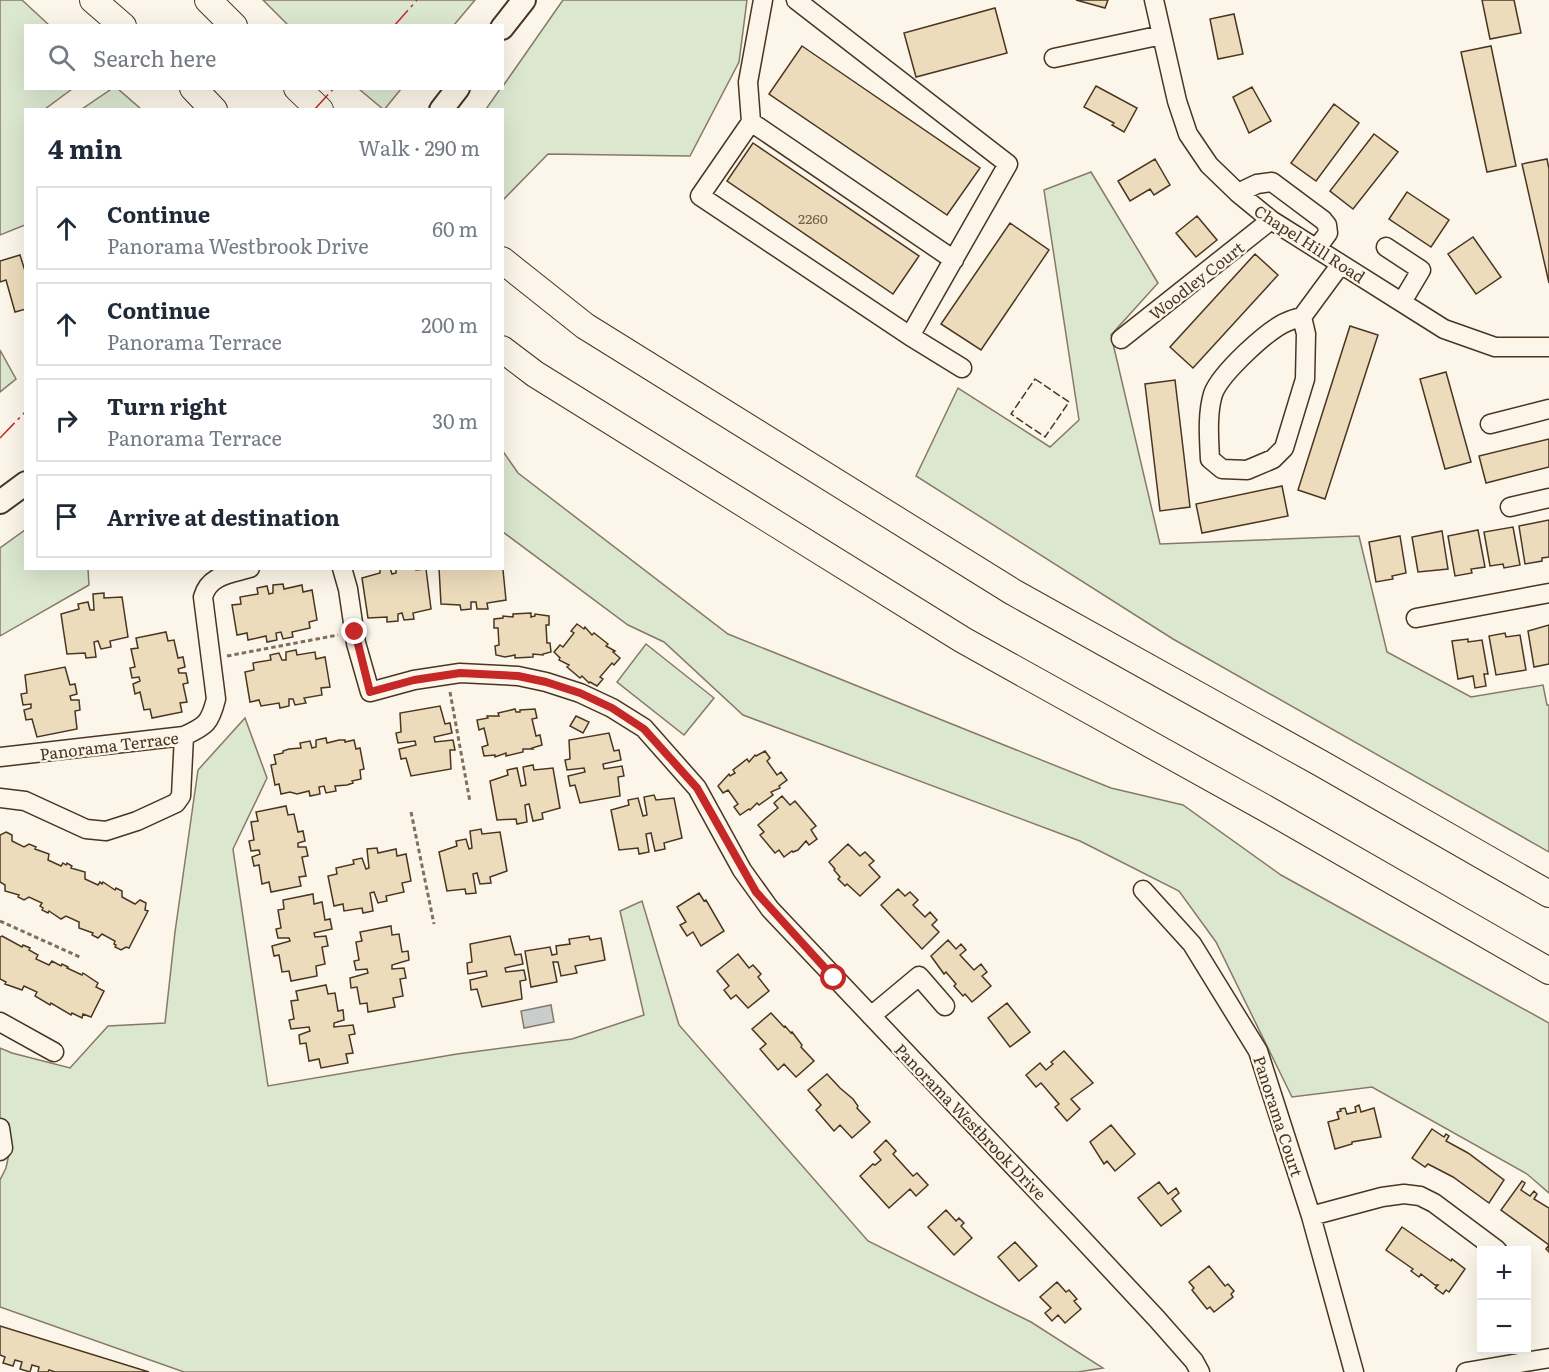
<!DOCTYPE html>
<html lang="en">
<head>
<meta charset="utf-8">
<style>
  :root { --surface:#fff; --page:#f6f6f7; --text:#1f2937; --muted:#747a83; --line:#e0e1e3 }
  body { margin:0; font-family:Literata,serif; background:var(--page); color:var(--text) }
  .controls { position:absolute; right:18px; bottom:18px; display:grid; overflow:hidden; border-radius:0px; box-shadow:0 6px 24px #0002 }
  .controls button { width:54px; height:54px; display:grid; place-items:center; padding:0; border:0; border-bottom:2px solid var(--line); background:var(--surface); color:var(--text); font:30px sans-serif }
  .stop { position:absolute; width:18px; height:18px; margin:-14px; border:4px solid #c62828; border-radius:50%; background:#fff }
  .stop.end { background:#c62828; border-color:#fff; box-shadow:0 2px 6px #0008 }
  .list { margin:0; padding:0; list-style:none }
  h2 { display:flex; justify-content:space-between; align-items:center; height:78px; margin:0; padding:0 24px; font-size:26px }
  h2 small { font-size:20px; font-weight:400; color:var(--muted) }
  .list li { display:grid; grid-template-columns:39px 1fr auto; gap:18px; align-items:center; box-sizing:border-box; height:84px; margin:0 12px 12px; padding:0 12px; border:2px solid var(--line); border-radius:0px }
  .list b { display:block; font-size:22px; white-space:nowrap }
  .list p { margin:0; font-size:20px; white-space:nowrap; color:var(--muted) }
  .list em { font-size:20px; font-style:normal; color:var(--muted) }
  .icon { flex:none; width:33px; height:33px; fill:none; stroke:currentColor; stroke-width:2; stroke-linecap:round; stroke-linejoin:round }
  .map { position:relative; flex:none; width:1549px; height:1372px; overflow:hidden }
  .search { position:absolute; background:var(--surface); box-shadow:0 6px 24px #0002; left:24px; top:24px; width:480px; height:66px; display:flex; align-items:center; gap:15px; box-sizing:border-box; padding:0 21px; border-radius:0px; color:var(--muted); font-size:22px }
  .panel { position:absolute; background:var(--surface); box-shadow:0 6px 24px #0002; left:24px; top:108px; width:480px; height:462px; border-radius:0px }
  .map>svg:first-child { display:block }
</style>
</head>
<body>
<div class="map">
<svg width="1549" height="1372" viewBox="0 0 1549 1372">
  <rect width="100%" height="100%" fill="#fbf6e9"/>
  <path fill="#dce7d0" stroke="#887966" stroke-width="1.5" d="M0,0H22L49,25L26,26V88L72,89L45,109L26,110L25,225L0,235Z
    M263,0H475L454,25L289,26Z
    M563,0H747L739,62L690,156L548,154L503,200L502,110L486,109L500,89L502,88L503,86Z
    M113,88L118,89L141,109H82Z
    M359,89H401L384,110Z
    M1091,172L1158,283L1111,335L1160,544L1359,536L1387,652L1471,697L1543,685L1547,705H1549V852L1173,639L916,476L958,388L1050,447L1079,420L1044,190Z
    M0,350L16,379L0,392Z
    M502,450L518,473L728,634L1111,788L1183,805L1281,875L1549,1023V1193L1527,1174L1372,1087L1292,1097L1216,942L1179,891L1080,841L743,715L664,642L628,625L503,532Z
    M25,530L26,568L88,569L89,585L0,636V548Z
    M646,644L714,698L684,735L617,682Z
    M245,718L267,778L233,849L268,1086L457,1054L572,1039L644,1015L620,911L642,901L679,1025L868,1241L1031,1322L1103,1368L1078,1372H184L0,1307V1180L6,1168L11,1144L0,1120V1048L12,1053L70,1068L108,1026L165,1023L175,932L198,770Z"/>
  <path fill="#c9cecd" stroke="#887966" stroke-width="1.5" d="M551,1005L554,1022L524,1028L521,1011Z"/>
  <path fill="#ecdcbc" stroke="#4a3520" stroke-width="1.5" d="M1076,0H1108L1105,8Z
    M1482,0H1514L1521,33L1490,39Z
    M995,8L1007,53L916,77L904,33Z
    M1234,14L1243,54L1218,59L1210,19Z
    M802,46L980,168L947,215L769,94Z
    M1491,46L1516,166L1487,172L1461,52Z
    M1096,86L1137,108L1124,132L1112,125L1114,123L1084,107Z
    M1252,87L1271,121L1249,133L1233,97Z
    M1334,104L1359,123L1316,181L1291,163Z
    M1374,134L1398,152L1353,209L1330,191Z
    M753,143L919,256L893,294L727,181Z
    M1155,159L1170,185L1154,195L1150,189L1130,201L1118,181Z
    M1547,159L1549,169V283L1522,164Z
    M1407,192L1449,220L1431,247L1389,219Z
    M1197,216L1217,240L1196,257L1176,233Z
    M1010,223L1049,250L981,350L941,324Z
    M1473,237L1501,277L1476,294L1448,254Z
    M1255,254L1278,275L1193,368L1170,347Z
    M20,255L26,274V309L15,312L6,280L0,282V261Z
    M1350,326L1378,335L1325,499L1298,490Z
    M1446,372L1471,462L1445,469L1420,379Z
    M1175,380L1190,507L1160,511L1145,384Z
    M1549,439V467L1486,483L1479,456Z
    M1282,486L1288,516L1202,533L1196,504Z
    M1549,520V557L1542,558V561L1525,564L1519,526Z
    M1513,527L1520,565L1504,568L1503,564L1490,566L1484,532Z
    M1478,530L1485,567L1471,569L1472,573L1455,576L1448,536Z
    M1442,531L1448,569L1418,572L1412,537Z
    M1400,536L1406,573L1392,576L1393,579L1376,582L1369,542Z
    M502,560L506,600L487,603L488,609H477L476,602H471V609L461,610L460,605L441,604L439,568H502Z
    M380,568H390L392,574L396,573V568H416V570L426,569L431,609L413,613L414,619L404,620L402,613L398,614V621L387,622V617L368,618L362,578L380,573Z
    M283,584L284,589L302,585L303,592L312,590L317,620L309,622L310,628L292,632L293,637L283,639L281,632L276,633L277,640L267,642L266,636L248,640L247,633L237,635L232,605L241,604L240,597L258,594L257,588L267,586L269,594L273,593V585Z
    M104,593V598L122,597L128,637L110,641L111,647L101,649L98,641L94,642L96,657L86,658L85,653L67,654L61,614L79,609L78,604L88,602L90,610H94L93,594Z
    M531,613V617L535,616V614L549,616V625H546L547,643H550L551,652L543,654V655L533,654V657L515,658V655L505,657L496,655L495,646L499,645L498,628H494V619L503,618V616L513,617V614Z
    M577,624L584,629L585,627L592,635L594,633L608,644L606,646L615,651L613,652L620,658L614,665L612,663L600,677L603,679L597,686L590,682L589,683L582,676L580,678L567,667L569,665L559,660L560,658L554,652L560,645L563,647L574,633L571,631Z
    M1549,625V664L1534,667L1528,631Z
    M166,632L168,641L174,640L178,658L183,657L185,667L178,669L179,673H186L188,683L183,684L187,702L180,703L182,712L152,718L150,709L144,710L140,692L135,694L133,684L140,681L139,677L132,678L130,668L135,667L131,649L138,648L136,638Z
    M1505,633L1506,637L1520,635L1526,670L1496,675L1489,636Z
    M1468,639V642L1482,640L1488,674H1484L1486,686L1475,688L1473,676L1458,679L1452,641Z
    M296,650L297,655L315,652L316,659L325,657L330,687L321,688L322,695L304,698L306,703L295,705L293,699H289V706L280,708L279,703L261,706L259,700L250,702L245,672L254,670L253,663L271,660L270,655L279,653L282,660H286V652Z
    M65,667L70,685L75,684L77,694L70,696L71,700H79L80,710L75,711L77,729L37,737L32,719L26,720L24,710L31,708V704L23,705L21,694L27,693L25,675Z
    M440,706L445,724L450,723L452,733L434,737L435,742L453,740L455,750H450L451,769L411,776L406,758L401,759L399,749L416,745L415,741L398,743L396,733L401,732L400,713Z
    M515,709L516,712H520V710L535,709L537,718L532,719L536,736L540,735L542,745L532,748L533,749H523V752L506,756V753L495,757V755L484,756L482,747L488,745L484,728L479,730L477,720L488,718L487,716H499L498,713Z
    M576,716L589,722L583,733L570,726Z
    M609,733L614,751L619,750L621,760L603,764L604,769L622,766L624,776L618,777L620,796L580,803L575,785L570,786L568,776L585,772L584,768L567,770L565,760L570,759L569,740Z
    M326,738L327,743L339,740H345V742L354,740L356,749L360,748L364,769L360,770L361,779L352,781L353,783L347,785L335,786L336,791L326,793L324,786L319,787L320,794L310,796L309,791L297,794L290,792L281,794L279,784L275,785L271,765L276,764L274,755L283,753V751L289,749L301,748L300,743L310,741L312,748L316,747V740Z
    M765,751L770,758L767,761L777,775L781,772L787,780L779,786L780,788L771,792L773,795L759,805L757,803L750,810L749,809L740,815L734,807L738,804L728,790L723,793L718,786L729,774L730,776L735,773L733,770L747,759L749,762L755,755L756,756Z
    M533,765L534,770L553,768L560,808L542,813L543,819L533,821L529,804L525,805L527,822L517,824L516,819L497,820L490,781L508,775L507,770L517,768L521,786L526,785L523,767Z
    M654,795L656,800L674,798L682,838L664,843L665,849L655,851L651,833L646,834L649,852L639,854L638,848L619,850L611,810L629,805L628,800L638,798L643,816L647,815L644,797Z
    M782,796L790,805L795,801L816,826L811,830L817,839L809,845L806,841L798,850L793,852L792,851L784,857L779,850L775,853L760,835L764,832L758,825L778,808L774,803Z
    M286,806L288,815L294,814L298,832L303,831L305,841L298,843V847H306L308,856L302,857L306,876L299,877L301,886L271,892L269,882L262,884L259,865L254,866L252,857L260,854L259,850L251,851L249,841L254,840L251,822L258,821L256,812Z
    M481,829L482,834L500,832L507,871L490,877L491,883L480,884L477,873L473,874L476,893L466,894L465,889L447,891L439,852L457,846L456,841L466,839L469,849L472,848L470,831Z
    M6,832L12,835V841L24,847L29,844L36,847L35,849L49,854L48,860L61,866L63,863L66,865L67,863L72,866L71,868L85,872V879L98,885L100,882L102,884L103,882L115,890L116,888L122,891V897L135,904L140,900L146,903L145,910L148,911L129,948L126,947L121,950L115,947L116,945L114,944L115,941L102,934L98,938L92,935L93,933L79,928V922L66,916L61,919L49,911L48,913L42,910L43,908L40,906L42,903L29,897L24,900L18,897L19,895L5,891V885L0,882V835Z
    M848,844L860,856L865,852L874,861L869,865L880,877L860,896L847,884L845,886L838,879L840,877L834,870L835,869L829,862Z
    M377,848L378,853L396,849L397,856L406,854L411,881L402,883L404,892L386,896L387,901L378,903L374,892L370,893L373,911L363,913L362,908L344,911L343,904L334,906L328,876L337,874L336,868L354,864L353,860L362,858L366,869L369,868L367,849Z
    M898,889L905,896L910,892L918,900L913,905L925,917L930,912L937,920L932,925L939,932L922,949L881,905Z
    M699,893L704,901L706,900L724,931L701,946L693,932L687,936L680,925L686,922L677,907Z
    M313,894L314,904L322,902L325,920L330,919L332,929L314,933L315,937L326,936L328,946L322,947L325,964L316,966L317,976L291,981L289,971L282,972L279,955L274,956L272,946L290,941L289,938H278L276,929L281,928L278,910L284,909L283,900Z
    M391,926L392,935L399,934L402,952L408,951L409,960L392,965V969L404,968L406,978L400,979L403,996L393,998L395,1007L368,1012L367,1003L360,1004L357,987L351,988L350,978L368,973L367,969L356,970L354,961L359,960L356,942L362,941L360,932Z
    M2,936L22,947L23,945L30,948L29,950L38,955L36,959L49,965L52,961L61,966L62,964L68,967L67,968L82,975L83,973L98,983L96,987L104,991L91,1017L83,1014L82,1018L72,1013L71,1015L51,1003L50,1005L35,996L37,992L24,986L22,990L5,984L6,982L0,979V937Z
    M510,936L515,955L521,954L523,964L505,968L506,972L524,970L526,980L520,981L522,999L482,1007L477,989L471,990L470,980L487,976L486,971L468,974L467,963L472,962L470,944Z
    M589,936L590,940L601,938L605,960L575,966L577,973L561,976L558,962H553L557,982L531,987L525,951L550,947L552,955L557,954L556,946L570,944L569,939Z
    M948,940L956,949L961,944L966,950L960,955L974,970L981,964L987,972L982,976L991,986L972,1002L965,994L963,996L954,986L956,984L946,972L944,974L931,956Z
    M738,954L749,968L753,965L761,974L758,977L769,991L748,1008L736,995L731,999L724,990L729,986L717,971Z
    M326,985L328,994L335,993L338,1011L343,1010L344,1020L334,1023V1027L353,1025L355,1034L349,1035L353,1053L346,1054L348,1063L321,1068L319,1059L309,1061L306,1043L300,1044L299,1035L310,1031L309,1027L291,1029L289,1020L294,1019L291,1001L298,1000L296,991Z
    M1007,1003L1030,1032L1010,1047L988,1018Z
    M771,1013L784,1027L785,1026L791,1033L792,1032L802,1045L801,1047L814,1061L796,1077L784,1064L778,1070L760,1049L766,1044L752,1029Z
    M1064,1051L1093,1083L1071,1099L1080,1109L1067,1121L1055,1107L1059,1104L1041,1083L1036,1087L1026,1075L1040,1063L1046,1070L1053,1064L1051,1062Z
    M827,1074L840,1088L853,1099L858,1106L857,1108L870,1122L852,1138L840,1125L834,1131L816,1110L821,1105L808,1090Z
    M1359,1105L1361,1112L1374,1108L1381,1137L1352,1142V1144L1335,1149L1328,1122L1339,1119L1337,1112L1341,1111L1340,1109L1345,1108L1347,1114L1356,1112L1355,1107Z
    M1111,1125L1135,1154L1115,1171L1107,1161L1104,1164L1090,1142Z
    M1432,1129L1444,1137L1446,1134L1449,1136L1446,1141L1468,1153L1504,1180L1489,1203L1453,1177L1428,1164L1425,1167L1412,1158Z
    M886,1140L896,1151L893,1154L913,1176L917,1173L928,1185L916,1196L910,1189L889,1208L860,1176L873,1164L875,1165L881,1160L874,1152Z
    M1522,1181L1525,1183L1521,1190L1530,1196L1534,1191L1537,1194L1534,1199L1549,1208V1252L1546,1249L1549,1245L1501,1210Z
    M1159,1182L1168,1194L1176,1188L1179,1193L1172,1199L1181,1211L1161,1226L1138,1198Z
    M946,1210L956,1221L959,1218L964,1223L961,1226L972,1238L954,1255L928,1227Z
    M1402,1227L1451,1261L1452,1259L1465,1269L1449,1292L1446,1290L1443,1294L1435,1288L1438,1285H1435L1421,1274L1419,1277L1411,1271L1413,1269L1386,1250Z
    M1015,1242L1037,1266L1019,1281L998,1257Z
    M1209,1266L1225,1286L1228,1284L1234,1291L1231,1294L1233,1297L1214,1312L1210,1307L1207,1309L1192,1290L1194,1288L1189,1282Z
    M1057,1282L1066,1292L1069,1290L1077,1299L1074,1301L1081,1309L1065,1323L1058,1315L1052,1321L1045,1313L1051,1308L1040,1297Z
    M0,1326L149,1372H55L49,1370L48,1372H38L39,1367L32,1365L30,1372L20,1369L22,1362L15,1360L13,1366L3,1363L5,1357L0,1355Z"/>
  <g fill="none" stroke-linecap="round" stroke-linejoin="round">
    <g stroke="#4a3520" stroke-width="21">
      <path id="minor" d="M796,0L1008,164L910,336L962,368
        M1154,0L1177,101L1188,134L1209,165L1238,193L1271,220L1444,329L1495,347H1549
        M1054,58L1162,35
        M751,122L748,82L763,0
        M1238,193L1257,184L1272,182L1323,220L1327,225L1328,233L1317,248
        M1386,247L1421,270L1402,302
        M1302,317C1298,318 1293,319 1289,321C1269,328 1220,374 1213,394C1207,414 1209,438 1210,459L1222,469L1247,470L1273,459L1284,448L1305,379L1306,334L1302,317L1341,264
        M910,336L700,196L751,122L954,260
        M1121,339L1271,220
        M1490,424L1549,409
        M1510,507L1549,498
        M342,568L348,589L356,643L370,692L414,680L460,673L518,676L546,682L580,693L612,708L644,728L697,788L742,870L770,909L1073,1229L1157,1319L1194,1361L1200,1372
        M1416,618L1549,593
        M0,757L184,736C206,726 210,723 216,699L203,597C209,575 230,574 250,568
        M0,798L25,801L86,829L106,831L137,821L176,803L181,796L184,736
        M1143,890L1192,944L1258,1051L1311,1216L1354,1372
        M871,1016L919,976L945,1006
        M0,1022L54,1052
        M0,1128L3,1148L0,1151
        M1311,1216L1382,1197L1404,1194L1420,1196L1434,1203L1497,1250
        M1466,1372L1549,1358"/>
    </g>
    <g stroke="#4a3520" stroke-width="26">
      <path id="major" d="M502,28L524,0
        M441,110L458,88
        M0,502L26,483"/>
    </g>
    <g stroke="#4a3520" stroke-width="28">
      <path id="highway" d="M93,0L123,26
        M208,0L234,26
        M193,88L214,110
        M297,88L320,110
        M502,260L585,326L1013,592L1322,764L1549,894
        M502,349L535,374L963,640L1272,812L1549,971"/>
    </g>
    <path stroke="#7f6f5c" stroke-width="3" stroke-dasharray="4.5 3" stroke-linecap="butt" d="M227,656L338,635
      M450,692L470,802
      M411,812L434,924
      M0,921L82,958"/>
    <use href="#minor" stroke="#fbf6e9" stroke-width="18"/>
    <use href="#major" stroke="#fbf6e9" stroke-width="22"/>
    <use href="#highway" stroke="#fbf6e9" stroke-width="26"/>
    <path stroke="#4a3520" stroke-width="1.5" stroke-dasharray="8 3" stroke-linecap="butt" d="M1035,379L1069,402L1045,437L1011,414Z"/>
    <path stroke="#c62828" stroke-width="1.5" stroke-dasharray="21 4.5 3 4.5" stroke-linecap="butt" d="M394,26L417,0
      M314,110L334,88
      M0,438L26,411"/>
  </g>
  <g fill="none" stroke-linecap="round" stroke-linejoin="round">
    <path stroke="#c62828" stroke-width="8" d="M355,632L370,692L414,680L460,673L518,676L546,682L580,693L612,708L644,729L697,788L756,892L834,978"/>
  </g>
  <g text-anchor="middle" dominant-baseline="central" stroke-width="4.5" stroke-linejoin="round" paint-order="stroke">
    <g font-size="14" fill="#725f47">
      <text x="813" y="218">2260</text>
    </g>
    <g font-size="16" fill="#4a3520" stroke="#fbf6e9">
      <text transform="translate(1310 243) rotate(33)">Chapel Hill Road</text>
      <text transform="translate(1196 280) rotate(-38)">Woodley Court</text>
      <text transform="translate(109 745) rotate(-7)">Panorama Terrace</text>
      <text transform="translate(1279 1116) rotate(72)">Panorama Court</text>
      <text transform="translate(971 1121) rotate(46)">Panorama Westbrook Drive</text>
    </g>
  </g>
</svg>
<div class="controls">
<button>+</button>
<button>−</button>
</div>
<div class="stop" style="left:834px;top:978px"></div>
<div class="stop end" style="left:355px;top:632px"></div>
<div class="search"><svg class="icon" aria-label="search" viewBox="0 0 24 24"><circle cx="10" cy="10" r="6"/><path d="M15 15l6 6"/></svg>Search here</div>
<section class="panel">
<h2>4 min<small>Walk · 290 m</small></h2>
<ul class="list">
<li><svg class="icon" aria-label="ahead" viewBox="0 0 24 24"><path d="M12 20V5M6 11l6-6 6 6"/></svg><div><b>Continue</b><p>Panorama Westbrook Drive</p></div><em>60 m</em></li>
<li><svg class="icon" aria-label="ahead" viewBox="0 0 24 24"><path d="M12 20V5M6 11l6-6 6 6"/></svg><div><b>Continue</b><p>Panorama Terrace</p></div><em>200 m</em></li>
<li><svg class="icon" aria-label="right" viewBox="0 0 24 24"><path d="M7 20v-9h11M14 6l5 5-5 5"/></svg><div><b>Turn right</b><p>Panorama Terrace</p></div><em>30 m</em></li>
<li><svg class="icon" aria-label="arrive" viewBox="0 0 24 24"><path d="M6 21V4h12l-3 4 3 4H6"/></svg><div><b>Arrive at destination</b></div></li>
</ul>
</section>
</div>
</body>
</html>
